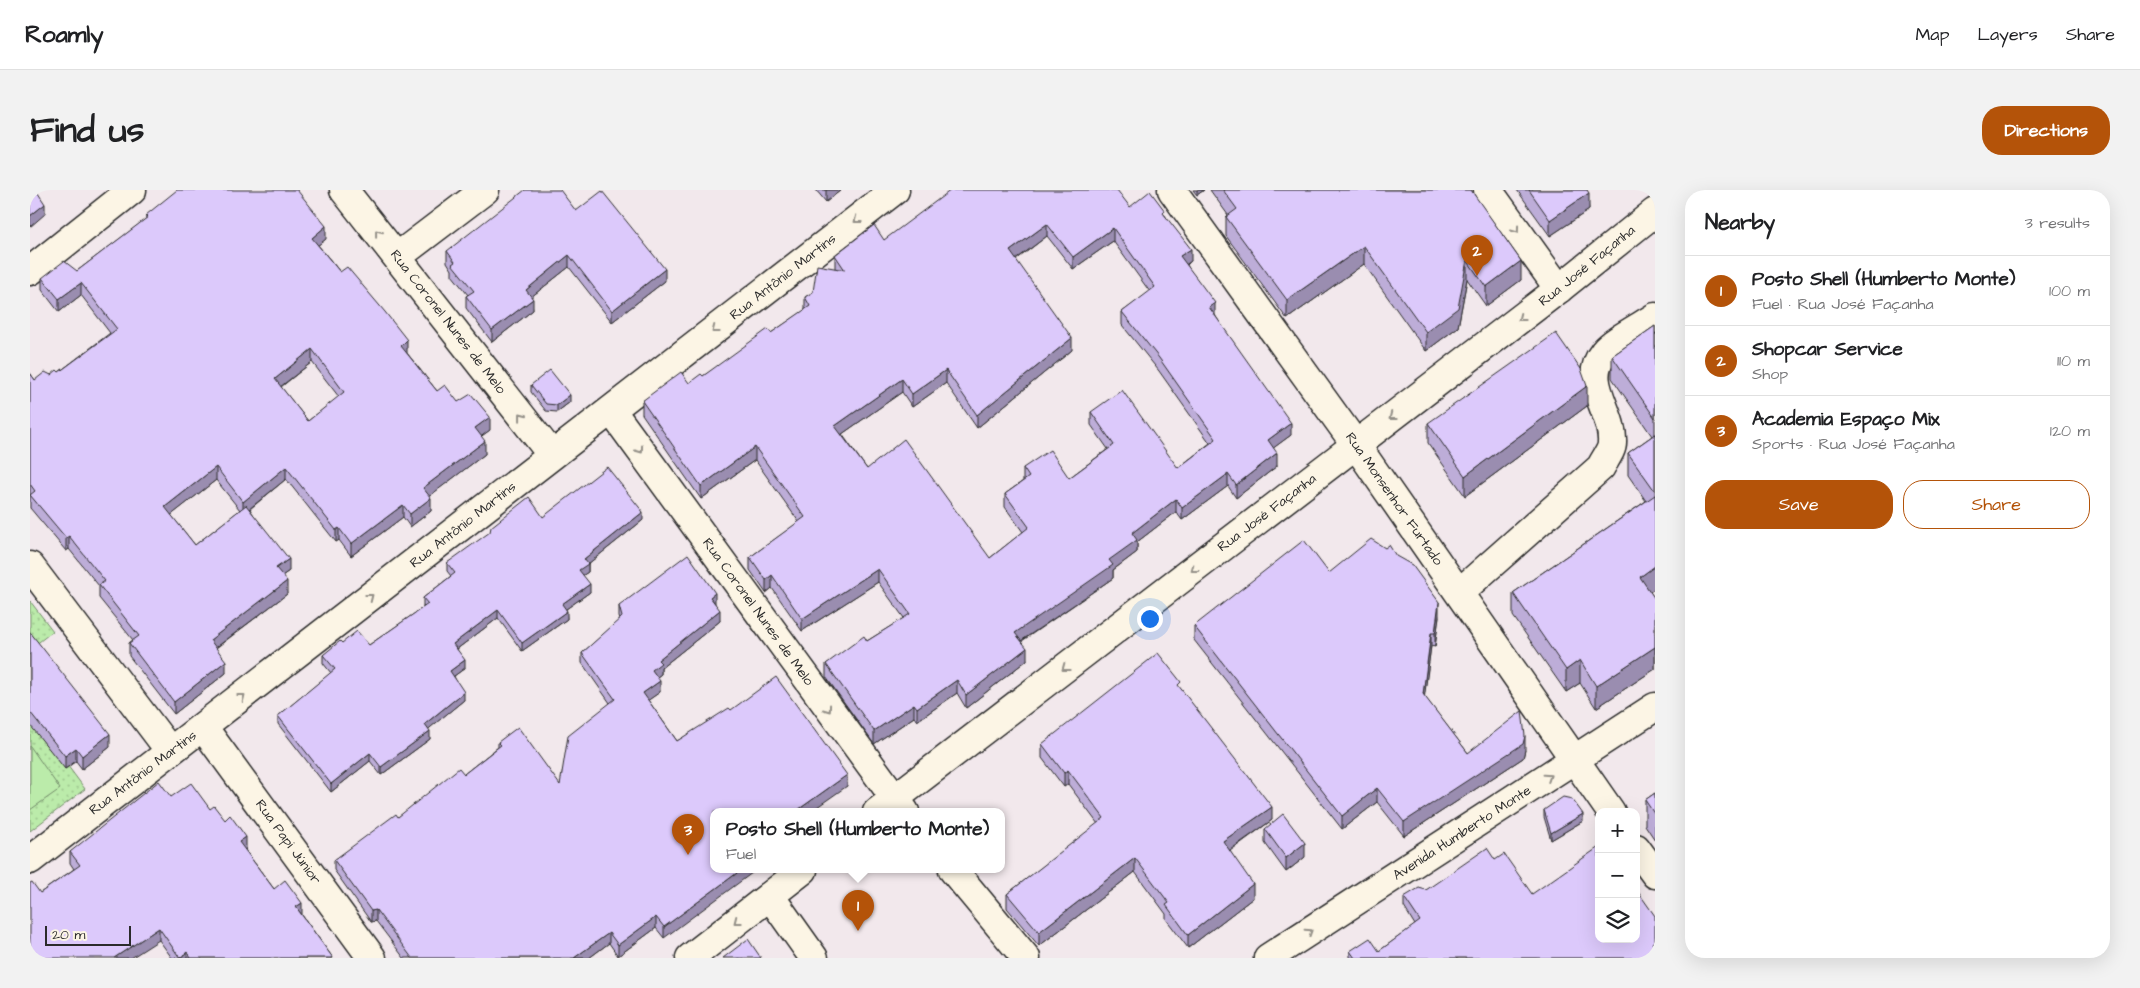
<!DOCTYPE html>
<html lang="en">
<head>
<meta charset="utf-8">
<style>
  :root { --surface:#fff; --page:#f2f2f2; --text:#202124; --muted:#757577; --line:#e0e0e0; --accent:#b45309 }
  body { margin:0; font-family:"Architects Daughter",sans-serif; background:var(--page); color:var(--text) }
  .controls { position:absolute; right:15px; bottom:15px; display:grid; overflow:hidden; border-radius:10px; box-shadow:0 5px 20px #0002 }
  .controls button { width:45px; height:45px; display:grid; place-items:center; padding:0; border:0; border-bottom:1px solid var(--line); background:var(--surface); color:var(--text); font:25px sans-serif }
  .scale { position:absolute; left:15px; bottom:12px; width:86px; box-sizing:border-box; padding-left:5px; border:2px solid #2b2b2b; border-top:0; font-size:14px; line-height:18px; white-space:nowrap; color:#2b2b2b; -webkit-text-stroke:4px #fcf5e5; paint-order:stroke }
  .you { position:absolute; left:1119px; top:428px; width:18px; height:18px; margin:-12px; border:4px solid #fff; border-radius:50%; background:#1a73e8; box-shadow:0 0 0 8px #1a73e833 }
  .badge { display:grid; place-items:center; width:32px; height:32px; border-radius:50%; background:var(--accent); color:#fff; font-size:16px; font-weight:700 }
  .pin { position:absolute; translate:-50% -41px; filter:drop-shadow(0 1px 2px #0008) }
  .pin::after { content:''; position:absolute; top:26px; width:18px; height:15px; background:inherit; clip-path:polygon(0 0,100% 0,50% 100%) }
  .popup { position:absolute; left:680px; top:618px; width:295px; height:65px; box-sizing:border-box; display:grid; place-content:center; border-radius:10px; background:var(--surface); filter:drop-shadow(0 1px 4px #0005); font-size:16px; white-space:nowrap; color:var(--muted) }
  .popup b { font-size:19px; color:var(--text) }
  .popup::after { content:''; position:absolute; left:50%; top:100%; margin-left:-10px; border:10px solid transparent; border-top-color:var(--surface) }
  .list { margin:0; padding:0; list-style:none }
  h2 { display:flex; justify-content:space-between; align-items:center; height:65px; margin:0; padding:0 20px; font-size:21px }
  h2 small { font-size:16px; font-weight:400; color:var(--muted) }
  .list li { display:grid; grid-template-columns:32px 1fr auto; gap:15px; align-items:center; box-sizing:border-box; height:70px; padding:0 20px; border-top:1px solid var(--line) }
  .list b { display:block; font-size:19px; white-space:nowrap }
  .list p { margin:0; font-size:16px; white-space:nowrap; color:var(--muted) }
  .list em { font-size:16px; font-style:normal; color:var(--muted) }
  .actions { display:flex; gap:10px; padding:15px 20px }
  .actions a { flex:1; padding:11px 0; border:1px solid var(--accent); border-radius:20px; text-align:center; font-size:18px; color:var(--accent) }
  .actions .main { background:var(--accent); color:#fff }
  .icon { flex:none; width:28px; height:28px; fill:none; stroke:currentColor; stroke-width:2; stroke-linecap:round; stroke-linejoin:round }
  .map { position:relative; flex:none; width:1625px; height:768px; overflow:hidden; border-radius:20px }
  header { display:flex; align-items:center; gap:30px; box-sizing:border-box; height:70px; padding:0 25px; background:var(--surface); border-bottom:1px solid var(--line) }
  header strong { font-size:24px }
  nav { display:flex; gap:28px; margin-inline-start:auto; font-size:18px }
  .intro { display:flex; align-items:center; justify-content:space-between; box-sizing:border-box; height:120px; padding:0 30px }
  h1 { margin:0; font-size:35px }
  .button { padding:12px 22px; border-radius:20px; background:var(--accent); color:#fff; font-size:18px; font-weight:700 }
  main { display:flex; gap:30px; padding:0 30px }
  aside { flex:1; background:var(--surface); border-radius:20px; box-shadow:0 5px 20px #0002 }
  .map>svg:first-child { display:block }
</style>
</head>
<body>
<header>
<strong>Roamly</strong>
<nav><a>Map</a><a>Layers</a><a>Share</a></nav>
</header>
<div class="intro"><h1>Find us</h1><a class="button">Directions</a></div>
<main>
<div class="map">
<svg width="1625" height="768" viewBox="0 0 1625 768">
  <defs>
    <pattern id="green-dots" width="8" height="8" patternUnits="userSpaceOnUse" patternTransform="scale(1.25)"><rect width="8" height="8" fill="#bbebaa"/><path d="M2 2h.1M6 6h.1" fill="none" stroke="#a1ca92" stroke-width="1.8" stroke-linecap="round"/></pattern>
  </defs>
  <rect width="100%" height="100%" fill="#f2e8ec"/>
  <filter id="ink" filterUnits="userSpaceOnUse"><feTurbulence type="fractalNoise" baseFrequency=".02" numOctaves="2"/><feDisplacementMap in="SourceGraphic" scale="10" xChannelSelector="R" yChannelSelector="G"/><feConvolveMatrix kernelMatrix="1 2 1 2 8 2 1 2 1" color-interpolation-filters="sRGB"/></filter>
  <g filter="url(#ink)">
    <path fill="url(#green-dots)" stroke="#738b6a" d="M0,411L23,441L0,459Z
      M0,525L55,599L0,641Z"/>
    <path fill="#bbebaa" stroke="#738b6a" d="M0,556L30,599L0,620Z"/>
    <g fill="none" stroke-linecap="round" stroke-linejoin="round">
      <g stroke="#2b2b2b" stroke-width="31">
        <path id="minor" d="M314,0L522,265
          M1142,0L1326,255L1581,622
          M1458,0L1529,99
          M367,67L455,0
          M0,81L102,0
          M581,220L875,622
          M0,376L140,561
          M1430,402L1571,277C1574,270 1582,261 1582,253C1584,221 1550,192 1574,162C1581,152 1613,135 1625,127
          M173,537L342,768
          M1606,658L1625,684
          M0,670L865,0
          M923,680L996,768
          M740,706L784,768"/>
      </g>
      <g stroke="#2b2b2b" stroke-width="31">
        <path id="major" d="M847,622L1529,99L1625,22
          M660,768L773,680
          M1238,768L1625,517"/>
      </g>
      <use href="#minor" stroke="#fcf5e5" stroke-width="28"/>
      <use href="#major" stroke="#fcf5e5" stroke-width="28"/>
    </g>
    <path fill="#bdadd8" stroke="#2b2b2b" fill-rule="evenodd" d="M786,0H811L796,12Z
      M1163,0H1174L1167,5Z
      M1180,0H1441L1491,90L1456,116L1437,89L1428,137L1396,161L1334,74L1257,129L1196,46V27L1198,25Z
      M1487,0H1557L1559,20L1520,46Z
      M1100,17L1135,25L1161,71L1157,75L1185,125L1261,245L1243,258L1247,276L1206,308L1198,296L1152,330L1146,322L1107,352V362L1083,380V388L992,451L997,470L936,518L927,503L887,531L884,527L844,554L796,487V474L837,451L874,428L848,392L772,441L742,398L736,403L720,380V367L769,332L725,270L671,309L612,224V211L659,193L673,186L741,143L775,120V107L783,102L805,78V65L854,50ZM1017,46L1043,79L1083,51L1120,102L1092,122V135L1129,181L1180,253L1148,278L1061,222V235L1078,259L1039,288L993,278V291L975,304V317L993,342L960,368L837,279L812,244L872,202L882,217L916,193L947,238L1042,160L986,70Z
      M546,21L635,91L582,132L539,77L501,107L503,120L462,152L436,118V106L438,105L422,85V80L417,72V61Z
      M116,25L296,49L288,55L377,163L407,201L428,212L460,240L451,246L455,264L399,306L401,321L380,337L373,327L321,366L309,350L306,352L256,289L220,319L259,381L252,386L257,404L186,458L196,483L144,524L99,466V453L103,450L69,408V396L39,359L36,361L0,318V183L5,190L29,182L80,143L51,105L29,122L12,100V88L47,81L116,29ZM282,172L309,207L278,231L251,197ZM186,290L210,320L165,355L141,325Z
      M1625,136V398L1620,402L1625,409V479L1566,518L1550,493L1536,502L1483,426V403L1616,311L1598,285V263L1622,246L1582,188V166Z
      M501,195L540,212L527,222L516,221L501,202Z
      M1557,216L1435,306L1398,253V233Z
      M513,327L613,330L558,374V382L553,385L560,402L536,419L537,429L492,461L468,428L427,459L435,478L424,486L434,510L398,539L400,549L351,585L340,571L301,602L248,534V526L301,483L293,473V465L312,453L339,455L394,417L393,416V408L421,386L417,381V373Z
      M1355,358L1366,366L1409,426L1405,457L1401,456L1394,506L1438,563L1495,560L1493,568L1374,646L1347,612L1312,639L1164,450V436L1299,383Z
      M685,413L690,431L631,478V484L627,487L630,502L618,510L647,551L701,520L817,596L684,622L634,748L626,738L588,766L579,753L559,768H374L346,731L341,732L304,680V670L368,627L434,584L468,557V552L530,595L580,513L552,473V463L590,430L589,427V416Z
      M0,442L80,557L52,579L46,571L35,579L0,535Z
      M1151,499L1242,630L1200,661L1223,708L1158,758L1136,729V724L1105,682L1009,756L977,718V704L1068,634L1038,594L1034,597L1012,568V554Z
      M1625,603V650L1615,635V610Z
      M141,607L180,619L216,659L215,660L244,699L272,725L303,768H142L129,750L10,703L44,679L40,673V662Z
      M1514,620L1553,631L1521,650L1514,627Z
      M1235,639L1275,667L1256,682L1235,653Z
      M1465,670L1502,704L1625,768H1320V761H1349L1385,735L1374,717V707L1396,700Z"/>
    <path fill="#9a8db0" stroke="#2b2b2b" d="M796,0H811L796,12Z
      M1167,0H1174L1167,5Z
      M1559,3V20L1520,46V30Z
      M15,14V24L0,37V26Z
      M1017,34V46L980,74V61Z
      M296,36V49L282,60V48Z
      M1083,38V51L1043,79V67Z
      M1334,56V74L1257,129V110Z
      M1161,59V71L1150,79V66Z
      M539,65V77L496,111V100Z
      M1437,70V89L1428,137L1396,161V142Z
      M1491,71V90L1456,116V97Z
      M635,79V91L582,132V121Z
      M51,93V105L29,122V109Z
      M503,109V120L462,152V140Z
      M1185,113V126L1179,117Z
      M1042,148V160L947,238V225Z
      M377,150V163L371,168V156Z
      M282,159V172L245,201V189Z
      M916,180V193L882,217V204Z
      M872,189V202L805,249V236Z
      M1557,196V216L1435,306V286Z
      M540,205V212L527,222V215Z
      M460,227V240L445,251V238Z
      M1261,233V245L1238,262V250Z
      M455,251V264L393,311V298Z
      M725,257V270L671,309V296Z
      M1247,263V276L1206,308V295Z
      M186,277V290L135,330V317Z
      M256,277V289L213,324V312Z
      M1198,284V296L1152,330V318Z
      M401,308V321L380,337V324Z
      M1146,309V322L1107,352V362L1083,380V388L985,455V443L1079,370L1102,343Z
      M373,315V327L321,366V354Z
      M613,322V330L558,374V382L549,388V380L554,369Z
      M309,338V350L306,352V340Z
      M39,346V359L36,361V348Z
      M259,369V381L246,390V378Z
      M1625,376V398L1610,409V387Z
      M848,379V392L772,441V429Z
      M742,385V398L736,403V390Z
      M257,391V404L180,462V450Z
      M560,394V402L532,422V414Z
      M685,403V413L680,407Z
      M1409,412V426L1405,457V443Z
      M468,420V428L423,462V454Z
      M690,420V431L631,478V484L622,491V480L628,470Z
      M537,421V429L492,461V453Z
      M1401,443V456L1393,518V504Z
      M1625,457V479L1566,518V496Z
      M997,458V470L936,518V505Z
      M435,470V478L420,489V481Z
      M1550,470V493L1536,502V480Z
      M196,471V483L144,524V512Z
      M927,490V503L887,531V518Z
      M630,491V502L613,514V503Z
      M434,502V510L395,542V534Z
      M884,514V527L844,554V541Z
      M400,541V549L351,585V577Z
      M80,544V557L52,579V566Z
      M1495,546V560L1493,568L1374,646V632Z
      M46,558V571L35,579V566Z
      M340,563V571L301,602V594Z
      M1038,580V594L1034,597V583Z
      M817,585V596L780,622H765Z
      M1347,598V612L1312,639V626Z
      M1242,617V630L1193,665V651Z
      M1553,624V631L1521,650V643Z
      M216,647V659L209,663V652Z
      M1275,653V667L1256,682V668Z
      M1105,668V682L1009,756V742Z
      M711,680H726L634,748V737Z
      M1223,694V708L1158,758V745Z
      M272,713V725L266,717Z
      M346,720V731L341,732V721Z
      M626,727V738L588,766V755Z
      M129,738V750L101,768H84Z
      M579,743V753L559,768H544Z
      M1625,750V760L1622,753Z
      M157,762V768H150Z"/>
    <path fill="#dcc9fb" stroke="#2b2b2b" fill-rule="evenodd" d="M0,0H6L15,14L0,26Z
      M147,0H267L296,36L282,48L310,82L317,77L355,122L377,150L371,156L407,201L415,195L428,212L441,204L460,227L445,238L455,251L393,298L401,308L380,324L373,315L321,354L309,338L306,340L256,277L213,312L186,277L135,317L165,355L216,315L259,369L246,378L257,391L180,450L196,471L144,512L99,453L109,446L69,395L75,391L39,346L36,348L0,305L5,301L0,294V183L5,190L15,182L21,185L27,180L29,182L87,139L51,93L29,109L12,88L34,71L47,81L118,27L116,25ZM282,159L314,202L278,231L245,189Z
      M495,0H530L546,21L572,1L635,79L582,121L539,65L496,100L503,109L462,140L436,106L444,101L422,74L425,72L417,61Z
      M921,0H1087L1100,17L1120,1L1135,21L1133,23L1161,59L1150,66L1185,113L1179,117L1261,233L1238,250L1247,263L1206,295L1198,284L1152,318L1146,309L1102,343L1107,350L1079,370L1083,375L985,443L997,458L936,505L927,490L887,518L884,514L844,541L796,474L834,446L837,451L880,424L848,379L772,429L742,385L736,390L720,367L775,327L725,257L671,296L612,211L651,182L659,193L671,184L673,186L738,139L741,143L780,116L775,107L783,102L787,75L815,80L805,65L844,35L854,50ZM1017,34L1043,67L1083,38L1125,97L1092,122L1129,168L1186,249L1148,278L1092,200L1061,222L1084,255L1039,288L1020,260L993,278L999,287L975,304L999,337L960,368L874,249L837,279L805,236L872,189L882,204L916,180L947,225L1042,148L980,61Z
      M1193,0H1441L1491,71L1456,97L1437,70L1428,118L1396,142L1334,56L1257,110L1196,27L1207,19Z
      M1499,0H1557L1559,3L1520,30Z
      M1625,136V228L1582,166Z
      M1526,143L1551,179L1557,196L1435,286L1398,233Z
      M520,180L540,205L527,215L516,214L501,195Z
      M1625,244V301L1598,263Z
      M577,277L613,322L554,369L558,374L549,380L560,394L532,414L537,421L492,453L468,420L423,454L435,470L420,481L434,502L395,534L400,541L351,577L340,563L301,594L248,526L305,479L293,465L310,451L312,453L327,441L339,455L398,414L393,408L425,383L417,373L460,342L461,337L499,307L513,327Z
      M1625,305V376L1610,387L1625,409V457L1566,496L1550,470L1536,480L1483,403Z
      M1341,349L1355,358L1359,355L1366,366L1382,375L1409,412L1405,443H1401L1393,504L1438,563L1492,521L1495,546L1493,554L1374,632L1347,598L1312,626L1164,436L1274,350L1299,383Z
      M658,364L685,403L680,407L690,420L628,470L631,473L622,480L630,491L613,503L647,551L699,518L701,520L746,487L817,585L765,622H684V680H711L634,737L626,727L588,755L579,743L544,768H382L346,720L341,721L304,670L366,624L368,627L429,578L434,584L471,555L468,552L488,537L530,595L538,546L585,509L552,463L592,427L589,416Z
      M0,442L80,544L52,566L46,558L35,566L0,522Z
      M1128,463L1151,492L1148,495L1242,617L1193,651L1223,694L1158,745L1136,715L1139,713L1105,668L1009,742L977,704L1074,628L1038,580L1034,583L1012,554Z
      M129,591L141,607L161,593L180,619L184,616L195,630L200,625L216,647L209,652L244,699L255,690L272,713L266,717L303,768H161L157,762L150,768L129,738L84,768H0V693L2,692L10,703L50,675L40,662Z
      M1625,603V625L1615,610Z
      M1533,607L1542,609L1553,624L1521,643L1514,620Z
      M1253,624L1275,653L1256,668L1235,639Z
      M1569,657V749H1606V699L1625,726V750L1622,753L1625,757V768H1325L1320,761L1340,748L1349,761L1390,731L1374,707L1389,698L1396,700L1457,658L1465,670L1474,664L1502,704Z
      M718,749L731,768H693Z"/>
    <defs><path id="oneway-chevron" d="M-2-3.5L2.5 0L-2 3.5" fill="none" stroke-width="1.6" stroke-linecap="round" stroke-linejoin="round" transform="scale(1.25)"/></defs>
    <g stroke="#949088">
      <use href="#oneway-chevron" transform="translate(827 30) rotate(142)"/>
      <use href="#oneway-chevron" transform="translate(1486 40) rotate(54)"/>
      <use href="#oneway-chevron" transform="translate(348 43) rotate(-128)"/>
      <use href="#oneway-chevron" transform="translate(1491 128) rotate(142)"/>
      <use href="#oneway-chevron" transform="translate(685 140) rotate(142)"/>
      <use href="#oneway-chevron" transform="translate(492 226) rotate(-128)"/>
      <use href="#oneway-chevron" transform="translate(1362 227) rotate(142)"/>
      <use href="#oneway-chevron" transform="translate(610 260) rotate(54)"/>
      <use href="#oneway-chevron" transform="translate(1164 379) rotate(143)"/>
      <use href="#oneway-chevron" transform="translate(340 407) rotate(-38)"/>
      <use href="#oneway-chevron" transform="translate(1035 478) rotate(143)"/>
      <use href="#oneway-chevron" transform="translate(212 507) rotate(-38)"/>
      <use href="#oneway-chevron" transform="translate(798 519) rotate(54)"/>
      <use href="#oneway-chevron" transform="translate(1518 587) rotate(-33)"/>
      <use href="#oneway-chevron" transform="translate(707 731) rotate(142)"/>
      <use href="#oneway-chevron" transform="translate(1279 742) rotate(-33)"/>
    </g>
  </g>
  <g text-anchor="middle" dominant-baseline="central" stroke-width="4" stroke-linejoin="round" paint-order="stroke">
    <g font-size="14" fill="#2b2b2b" stroke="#fcf5e5">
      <text transform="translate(1557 76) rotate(-39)">Rua José Façanha</text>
      <text transform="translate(753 87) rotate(-38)">Rua Antônio Martins</text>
      <text transform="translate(418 132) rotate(52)">Rua Coronel Nunes de Melo</text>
      <text transform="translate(1364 309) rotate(55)">Rua Monsenhor Furtado</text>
      <text transform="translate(1237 323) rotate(-37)">Rua José Façanha</text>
      <text transform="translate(433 335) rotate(-38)">Rua Antônio Martins</text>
      <text transform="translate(728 422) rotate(54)">Rua Coronel Nunes de Melo</text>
      <text transform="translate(113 583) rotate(-37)">Rua Antônio Martins</text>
      <text transform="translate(1432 643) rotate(-33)">Avenida Humberto Monte</text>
      <text transform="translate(258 652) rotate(54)">Rua Papi Júnior</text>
    </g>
  </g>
</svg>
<div class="controls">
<button>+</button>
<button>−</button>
<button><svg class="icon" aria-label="layers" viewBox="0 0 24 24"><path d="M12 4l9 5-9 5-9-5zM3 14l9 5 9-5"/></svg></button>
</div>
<div class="scale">20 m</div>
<div class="you"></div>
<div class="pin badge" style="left:828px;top:741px">1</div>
<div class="popup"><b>Posto Shell (Humberto Monte)</b>Fuel</div>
<div class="pin badge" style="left:1447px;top:86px">2</div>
<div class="pin badge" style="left:658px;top:665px">3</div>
</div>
<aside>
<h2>Nearby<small>3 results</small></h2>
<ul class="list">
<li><span class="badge">1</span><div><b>Posto Shell (Humberto Monte)</b><p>Fuel · Rua José Façanha</p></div><em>100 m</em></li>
<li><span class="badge">2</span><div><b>Shopcar Service</b><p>Shop</p></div><em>110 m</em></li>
<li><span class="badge">3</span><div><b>Academia Espaço Mix</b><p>Sports · Rua José Façanha</p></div><em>120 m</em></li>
</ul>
<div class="actions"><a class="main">Save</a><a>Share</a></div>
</aside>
</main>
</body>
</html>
